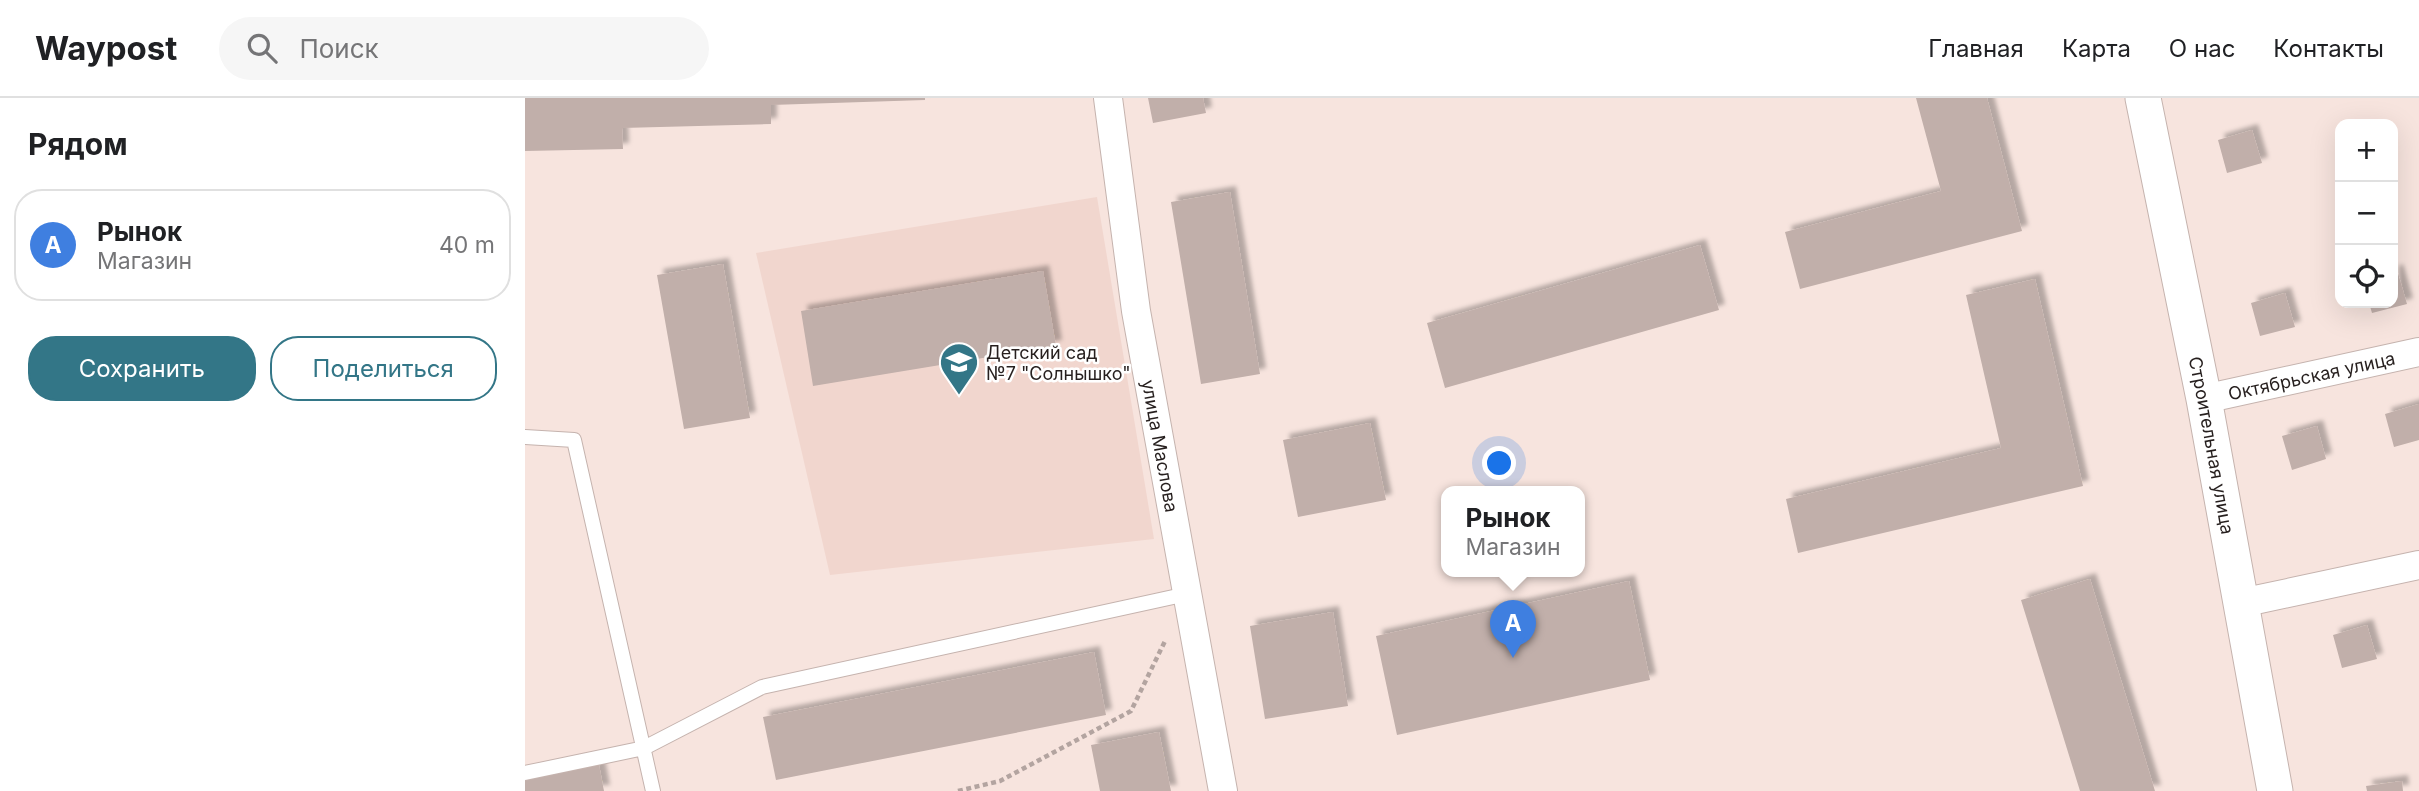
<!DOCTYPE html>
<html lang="ru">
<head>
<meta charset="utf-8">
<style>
  :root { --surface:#fff; --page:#f6f6f6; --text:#202124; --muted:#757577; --line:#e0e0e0; --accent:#337687 }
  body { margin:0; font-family:Inter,sans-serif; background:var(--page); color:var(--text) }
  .controls { position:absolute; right:21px; top:21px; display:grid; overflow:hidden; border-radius:14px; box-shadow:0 7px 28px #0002 }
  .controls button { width:63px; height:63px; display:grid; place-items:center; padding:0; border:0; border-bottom:2px solid var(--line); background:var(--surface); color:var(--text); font:35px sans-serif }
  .you { position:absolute; left:975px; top:366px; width:24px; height:24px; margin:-18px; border:5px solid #fff; border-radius:50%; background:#1a73e8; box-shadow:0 0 0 10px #1a73e833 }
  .badge { display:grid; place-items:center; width:46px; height:46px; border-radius:50%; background:var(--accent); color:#fff; font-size:23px; font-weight:700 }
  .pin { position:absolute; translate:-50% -58px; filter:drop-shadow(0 2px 4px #0008) }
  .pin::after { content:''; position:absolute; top:37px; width:24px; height:21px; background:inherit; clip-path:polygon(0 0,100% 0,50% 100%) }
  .popup { position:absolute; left:916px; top:388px; width:144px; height:91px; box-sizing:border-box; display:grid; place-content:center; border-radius:14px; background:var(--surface); filter:drop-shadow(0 2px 5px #0005); font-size:23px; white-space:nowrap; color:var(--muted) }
  .popup b { font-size:26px; color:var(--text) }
  .popup::after { content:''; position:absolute; left:50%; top:100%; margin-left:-14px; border:14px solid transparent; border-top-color:var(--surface) }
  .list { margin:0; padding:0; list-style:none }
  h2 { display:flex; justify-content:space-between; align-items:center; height:91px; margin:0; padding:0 28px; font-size:30px }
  h2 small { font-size:23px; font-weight:400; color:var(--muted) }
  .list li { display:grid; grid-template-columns:46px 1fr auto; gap:21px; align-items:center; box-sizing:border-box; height:112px; margin:0 14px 14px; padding:0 14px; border:2px solid var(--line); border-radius:28px }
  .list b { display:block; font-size:26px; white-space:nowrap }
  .list p { margin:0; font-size:23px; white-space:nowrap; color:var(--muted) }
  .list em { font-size:23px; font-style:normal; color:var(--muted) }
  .actions { display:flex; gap:14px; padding:21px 28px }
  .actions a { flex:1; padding:16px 0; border:2px solid var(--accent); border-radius:28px; text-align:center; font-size:24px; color:var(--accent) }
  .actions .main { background:var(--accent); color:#fff }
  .icon { flex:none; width:38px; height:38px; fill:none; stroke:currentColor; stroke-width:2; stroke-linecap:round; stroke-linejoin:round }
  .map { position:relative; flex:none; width:1894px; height:693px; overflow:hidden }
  header { display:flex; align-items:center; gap:42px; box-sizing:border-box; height:98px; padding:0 35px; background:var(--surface); border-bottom:2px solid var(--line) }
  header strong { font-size:33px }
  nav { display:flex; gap:38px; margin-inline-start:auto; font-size:24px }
  .search { width:490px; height:63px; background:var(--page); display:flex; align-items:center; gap:18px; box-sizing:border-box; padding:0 24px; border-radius:38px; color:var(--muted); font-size:26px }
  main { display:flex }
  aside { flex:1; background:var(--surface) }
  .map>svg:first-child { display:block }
</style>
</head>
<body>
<header>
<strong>Waypost</strong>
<div class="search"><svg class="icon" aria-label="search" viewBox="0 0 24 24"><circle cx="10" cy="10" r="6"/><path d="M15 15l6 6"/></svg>Поиск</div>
<nav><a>Главная</a><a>Карта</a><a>О нас</a><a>Контакты</a></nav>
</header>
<main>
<aside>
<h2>Рядом<small></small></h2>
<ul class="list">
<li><span class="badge" style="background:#3f7fe0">A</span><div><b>Рынок</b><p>Магазин</p></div><em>40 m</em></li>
</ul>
<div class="actions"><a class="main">Сохранить</a><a>Поделиться</a></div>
</aside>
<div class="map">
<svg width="1894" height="693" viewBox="0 0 1894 693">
  <defs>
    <filter id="shadow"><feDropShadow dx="6" dy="-6" stdDeviation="2" flood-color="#0004"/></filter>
  </defs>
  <rect width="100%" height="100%" fill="#f7e4de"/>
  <path fill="#f1d6ce" d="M572,99L629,441L305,477L231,155Z"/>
  <path fill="#c1afaa" filter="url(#shadow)" d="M0,0H400V2L246,7V26L97,30L98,51L0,53Z
    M623,0H678L681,15L628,25Z
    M1391,0H1462L1497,133L1275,191L1260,134L1416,93Z
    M1727,32L1737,65L1702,75L1693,42Z
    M705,94L735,276L676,286L646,104Z
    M1175,147L1194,212L920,290L902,225Z
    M198,166L225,320L159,331L132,177Z
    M1872,172L1882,206L1847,215L1844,205H1868V174Z
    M518,173L531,248L288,288L276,213Z
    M1510,181L1558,388L1273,455L1261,401L1476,350L1441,197Z
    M1760,195L1770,229L1735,238L1726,205Z
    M1894,306V342L1869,349L1860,316Z
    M845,325L861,402L773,419L758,342Z
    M1792,328L1801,361L1767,372L1757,338Z
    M1565,481L1630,693H1555L1496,502Z
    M1104,483L1125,582L872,637L851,538Z
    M808,514L823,608L740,621L725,528Z
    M1842,527L1852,561L1817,570L1808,537Z
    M569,554L581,617L251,682L238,619Z
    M634,634L646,693H575L566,647Z
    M74,667L79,693H0V682Z
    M1877,683L1878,693H1842L1841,688Z"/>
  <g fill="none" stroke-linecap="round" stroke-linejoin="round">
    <g stroke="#c5b3ae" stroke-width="16">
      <path id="service" d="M0,339L49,342L128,693
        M0,675L119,650L237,589L662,496"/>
    </g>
    <g stroke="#c5b3ae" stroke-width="30">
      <g id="minor">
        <path id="s1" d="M583,0L611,213L698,693"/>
        <path id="s2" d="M1679,301L1894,254"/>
        <path d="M1716,505L1894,467"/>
      </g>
    </g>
    <g stroke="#c5b3ae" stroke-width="37">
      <g id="tertiary">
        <path id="s3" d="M1618,0L1679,301L1750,693"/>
      </g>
    </g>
    <path stroke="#b3a4a0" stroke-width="4.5" stroke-dasharray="5 3.5" stroke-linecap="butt" d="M433,693L475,683L606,613L640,543"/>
    <use href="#service" stroke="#fff" stroke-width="14"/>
    <use href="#minor" stroke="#fff" stroke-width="28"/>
    <use href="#tertiary" stroke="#fff" stroke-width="35"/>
  </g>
  <defs>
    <g id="school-pin" transform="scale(2.0125)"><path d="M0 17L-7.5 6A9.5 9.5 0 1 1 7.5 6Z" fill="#337687" stroke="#fff"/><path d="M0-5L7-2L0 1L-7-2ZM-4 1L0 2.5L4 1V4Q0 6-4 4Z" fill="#fff"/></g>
  </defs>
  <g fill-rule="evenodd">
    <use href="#school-pin" x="434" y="264"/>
  </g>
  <g text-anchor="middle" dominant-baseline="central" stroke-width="5" stroke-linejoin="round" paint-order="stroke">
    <g font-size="18" fill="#261f1e" stroke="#fff" text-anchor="start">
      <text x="461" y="254">Детский сад<tspan x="461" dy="21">№7 "Солнышко"</tspan></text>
    </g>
    <g font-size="18" fill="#261f1e" stroke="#fff">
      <text stroke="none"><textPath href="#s2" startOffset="110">Октябрьская улица</textPath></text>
      <text stroke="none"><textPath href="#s3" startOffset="354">Строительная улица</textPath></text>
      <text stroke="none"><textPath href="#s1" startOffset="352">улица Маслова</textPath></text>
    </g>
  </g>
</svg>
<div class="controls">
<button>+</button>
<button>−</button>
<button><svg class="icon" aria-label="locate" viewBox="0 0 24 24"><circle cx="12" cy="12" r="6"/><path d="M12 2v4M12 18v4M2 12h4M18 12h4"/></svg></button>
</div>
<div class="you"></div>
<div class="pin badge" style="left:988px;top:560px;background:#3f7fe0">A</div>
<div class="popup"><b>Рынок</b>Магазин</div>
</div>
</main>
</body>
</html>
